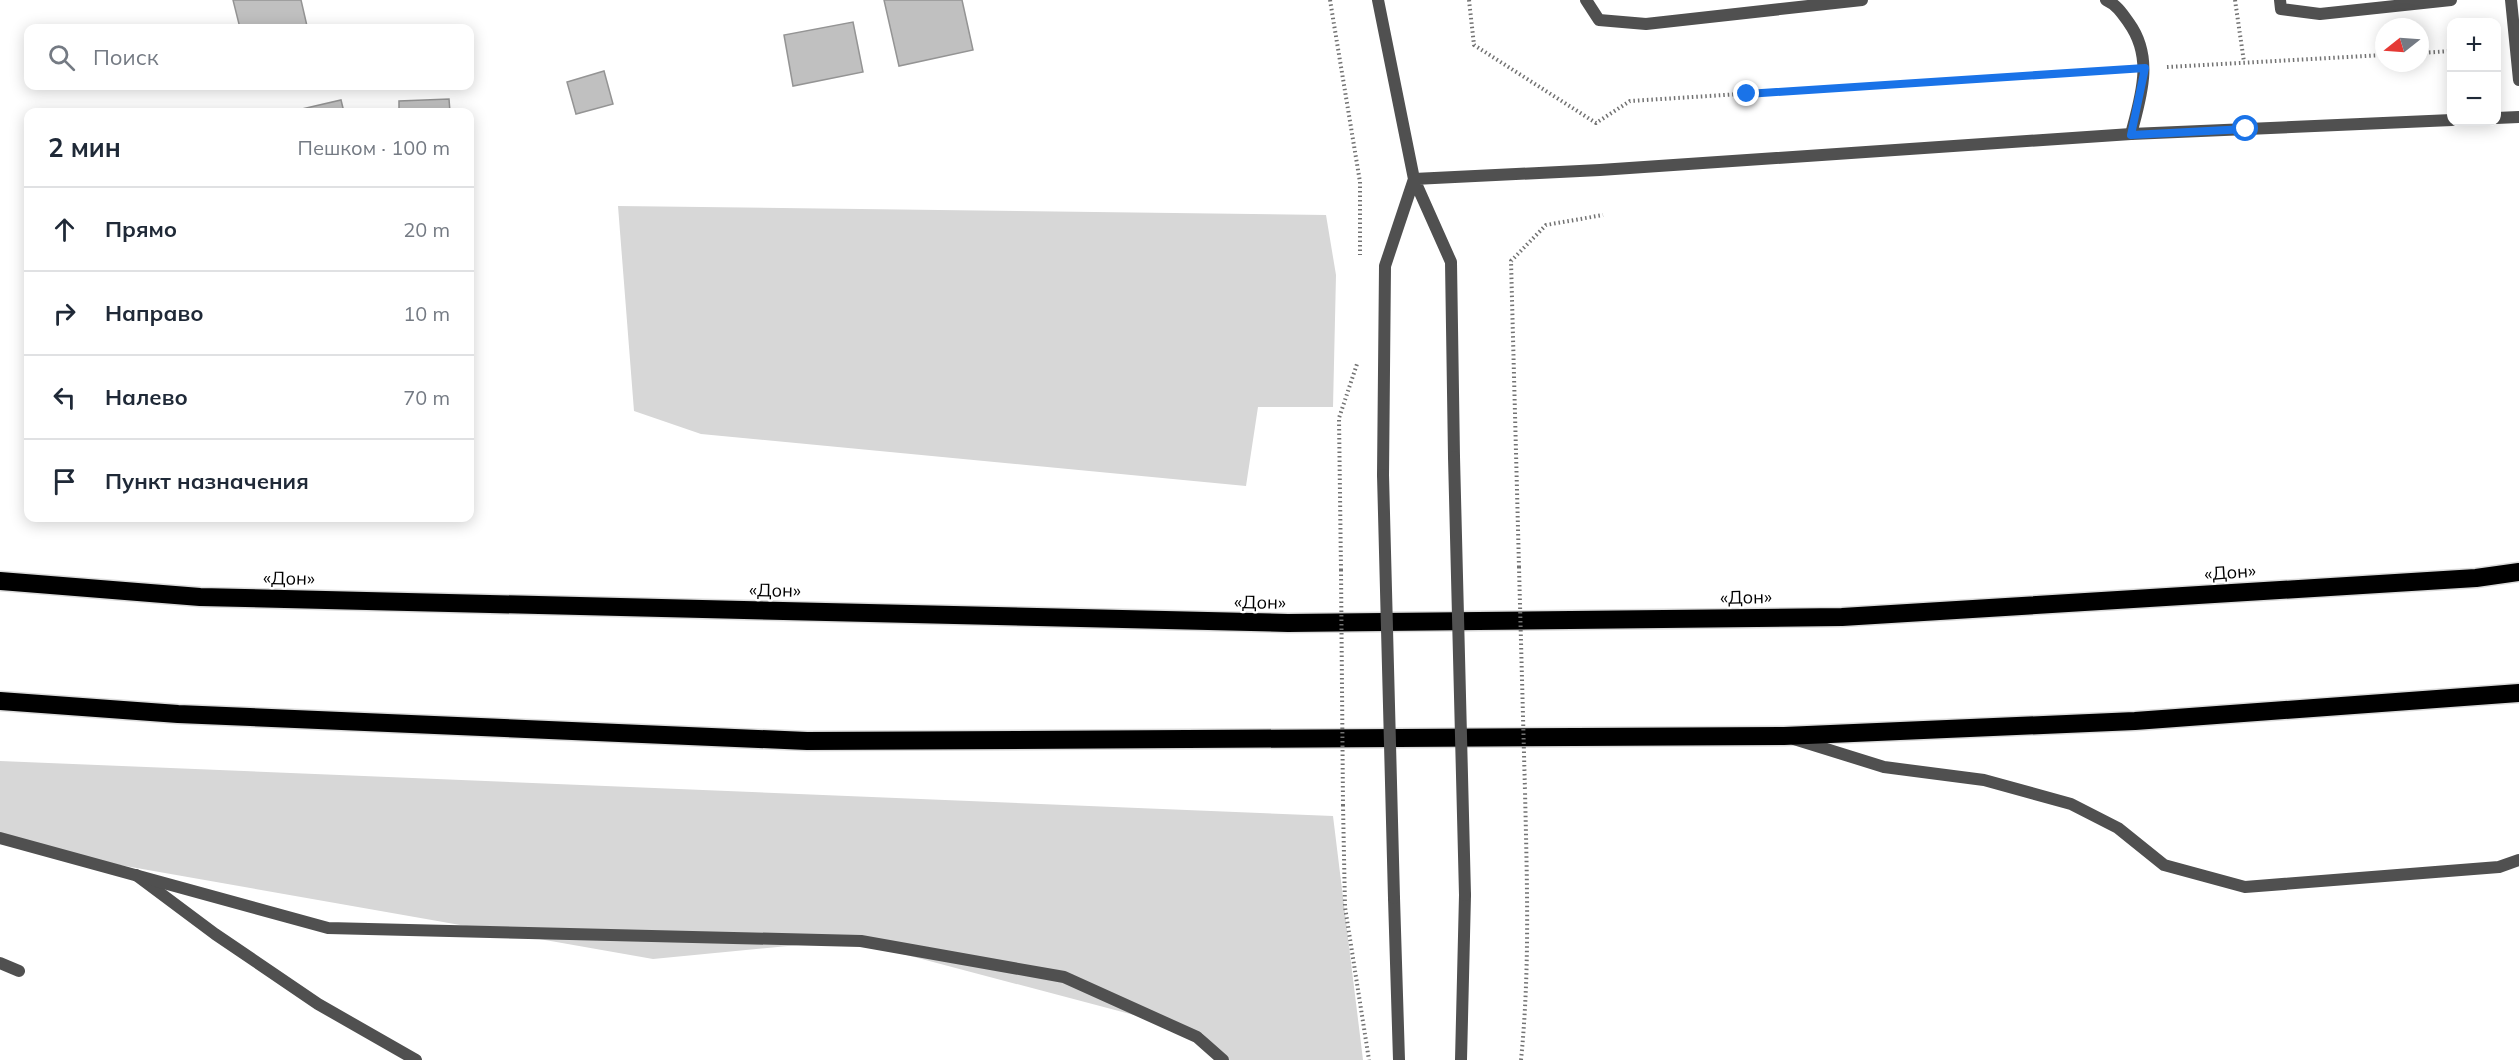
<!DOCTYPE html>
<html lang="ru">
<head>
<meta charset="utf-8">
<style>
  :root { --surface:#fff; --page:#f6f6f7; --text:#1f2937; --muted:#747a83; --line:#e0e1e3 }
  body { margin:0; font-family:Mulish,sans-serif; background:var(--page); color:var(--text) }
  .controls { position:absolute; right:18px; top:18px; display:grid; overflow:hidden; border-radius:12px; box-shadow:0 3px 15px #0003 }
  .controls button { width:54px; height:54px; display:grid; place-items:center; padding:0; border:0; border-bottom:2px solid var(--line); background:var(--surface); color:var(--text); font:30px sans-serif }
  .compass { position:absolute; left:2375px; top:18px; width:54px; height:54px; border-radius:50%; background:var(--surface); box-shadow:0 3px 15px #0003; rotate:253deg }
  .stop { position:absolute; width:18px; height:18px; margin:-14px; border:4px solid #1a73e8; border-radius:50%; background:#fff }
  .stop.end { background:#1a73e8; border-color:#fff; box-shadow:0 2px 6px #0008 }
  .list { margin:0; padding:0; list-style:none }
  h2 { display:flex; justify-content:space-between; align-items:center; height:78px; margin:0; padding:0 24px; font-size:26px }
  h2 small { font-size:20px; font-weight:400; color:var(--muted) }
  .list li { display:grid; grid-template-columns:39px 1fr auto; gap:18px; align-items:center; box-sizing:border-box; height:84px; padding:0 24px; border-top:2px solid var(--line) }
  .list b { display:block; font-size:22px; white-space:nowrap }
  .list em { font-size:20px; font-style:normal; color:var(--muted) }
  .icon { flex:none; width:33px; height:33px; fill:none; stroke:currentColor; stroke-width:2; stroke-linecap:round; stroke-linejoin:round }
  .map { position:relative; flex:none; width:2519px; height:1060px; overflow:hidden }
  .search { position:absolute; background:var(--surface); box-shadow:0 3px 15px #0003; left:24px; top:24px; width:450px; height:66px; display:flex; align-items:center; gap:15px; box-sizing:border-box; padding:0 21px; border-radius:12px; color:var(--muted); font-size:22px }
  .panel { position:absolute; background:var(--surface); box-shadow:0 3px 15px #0003; left:24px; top:108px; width:450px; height:414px; border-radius:12px }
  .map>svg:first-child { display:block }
</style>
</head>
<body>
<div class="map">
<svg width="2519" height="1060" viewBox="0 0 2519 1060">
  <rect width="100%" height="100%" fill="#fff"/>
  <path fill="#d7d7d7" d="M618,206L1326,215L1336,275L1333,407H1258L1246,486L701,434L634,411Z
    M0,761L1333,816L1363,1060H1228L1202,1033L850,940L653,959L0,844Z"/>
  <path fill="#c0c0c0" stroke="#949494" stroke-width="1.5" d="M233,0H301L307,26L297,28H240Z
    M884,0H962L973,50L899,66Z
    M853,22L863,72L793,86L784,35Z
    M604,71L613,104L576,114L567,82Z
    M449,99L450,112H399V101Z
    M341,100L344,112H289Z"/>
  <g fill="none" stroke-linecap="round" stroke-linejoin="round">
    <g stroke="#dbdbdb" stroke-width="21">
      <path id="motorway" d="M0,581L200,597L1288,623L1842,617L2476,578L2519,572
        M0,701L178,714L807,741L1784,736L2135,721L2519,693"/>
    </g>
    <path stroke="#727272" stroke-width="4" stroke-dasharray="1.5 3" stroke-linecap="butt" d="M1330,0L1360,182V255
      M1469,0L1474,45L1596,123L1630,101L2118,70
      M2235,0L2244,62
      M2420,53L2452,51
      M2167,67L2384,55
      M1519,567L1511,261L1546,225L1603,215
      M1341,570L1339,418L1357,364
      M1343,805L1345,907L1369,1060
      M1521,1060C1530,970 1527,881 1525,791"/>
    <path stroke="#505050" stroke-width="12" d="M1586,0L1599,20L1646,24L1862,0
      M2106,0C2117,5 2122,13 2129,23C2154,58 2141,96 2131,134
      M2280,0L2281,9L2320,14L2451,0
      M2511,0L2519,80
      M1794,739L1884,767L1984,780L2071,804L2118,828L2164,865L2245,887L2499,867L2519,860
      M136,875L215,934L318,1004L416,1060
      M0,963L19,971"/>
    <path stroke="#505050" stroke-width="12" d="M0,838L328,928L861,941L1064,977L1197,1037L1223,1060"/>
    <path stroke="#505050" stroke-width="12" d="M1378,0L1414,179L1451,262L1454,457
      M2496,118L2519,117
      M1414,179L1600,170L2131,134L2452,120
      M1383,475L1385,266L1414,179
      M1394,898L1399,1060
      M1461,1060L1465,895"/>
    <use href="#motorway" stroke="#000" stroke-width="18"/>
    <path stroke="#727272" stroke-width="4" stroke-dasharray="1.5 3" stroke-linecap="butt" d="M1519,567L1525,791
      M1341,570L1343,805"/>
    <path stroke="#505050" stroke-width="12" d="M1454,457L1465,895
      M1383,475L1394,898"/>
  </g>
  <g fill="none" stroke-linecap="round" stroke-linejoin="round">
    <path stroke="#1a73e8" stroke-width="8" d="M1747,94L2145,68L2131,135L2246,129"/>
  </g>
  <g text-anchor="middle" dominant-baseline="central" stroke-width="4.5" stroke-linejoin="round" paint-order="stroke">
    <g font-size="18" fill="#000" stroke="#fff">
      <text transform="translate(2230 572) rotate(-4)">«Дон»</text>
      <text transform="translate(289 578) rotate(1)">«Дон»</text>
      <text transform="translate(775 590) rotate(1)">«Дон»</text>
      <text transform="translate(1746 597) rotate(-1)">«Дон»</text>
      <text transform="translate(1260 602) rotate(1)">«Дон»</text>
    </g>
  </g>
</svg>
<div class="controls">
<button>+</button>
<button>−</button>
</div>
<svg class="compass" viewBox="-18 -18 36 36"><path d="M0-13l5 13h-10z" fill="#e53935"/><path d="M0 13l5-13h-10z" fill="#747a83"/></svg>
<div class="stop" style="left:2246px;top:129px"></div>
<div class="stop end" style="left:1747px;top:94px"></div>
<div class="search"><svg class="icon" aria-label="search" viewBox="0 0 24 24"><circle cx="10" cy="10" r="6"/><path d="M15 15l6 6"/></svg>Поиск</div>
<section class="panel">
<h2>2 мин<small>Пешком · 100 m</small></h2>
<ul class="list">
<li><svg class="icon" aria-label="ahead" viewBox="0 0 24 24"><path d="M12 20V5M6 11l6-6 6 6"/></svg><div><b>Прямо</b></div><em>20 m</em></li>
<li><svg class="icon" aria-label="right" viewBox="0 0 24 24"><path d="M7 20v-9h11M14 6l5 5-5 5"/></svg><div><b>Направо</b></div><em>10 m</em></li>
<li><svg class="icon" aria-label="left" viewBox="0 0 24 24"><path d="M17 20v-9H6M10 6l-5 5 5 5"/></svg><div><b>Налево</b></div><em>70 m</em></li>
<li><svg class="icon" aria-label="arrive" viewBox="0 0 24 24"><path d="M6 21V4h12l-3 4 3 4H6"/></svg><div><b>Пункт назначения</b></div></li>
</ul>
</section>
</div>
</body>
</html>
